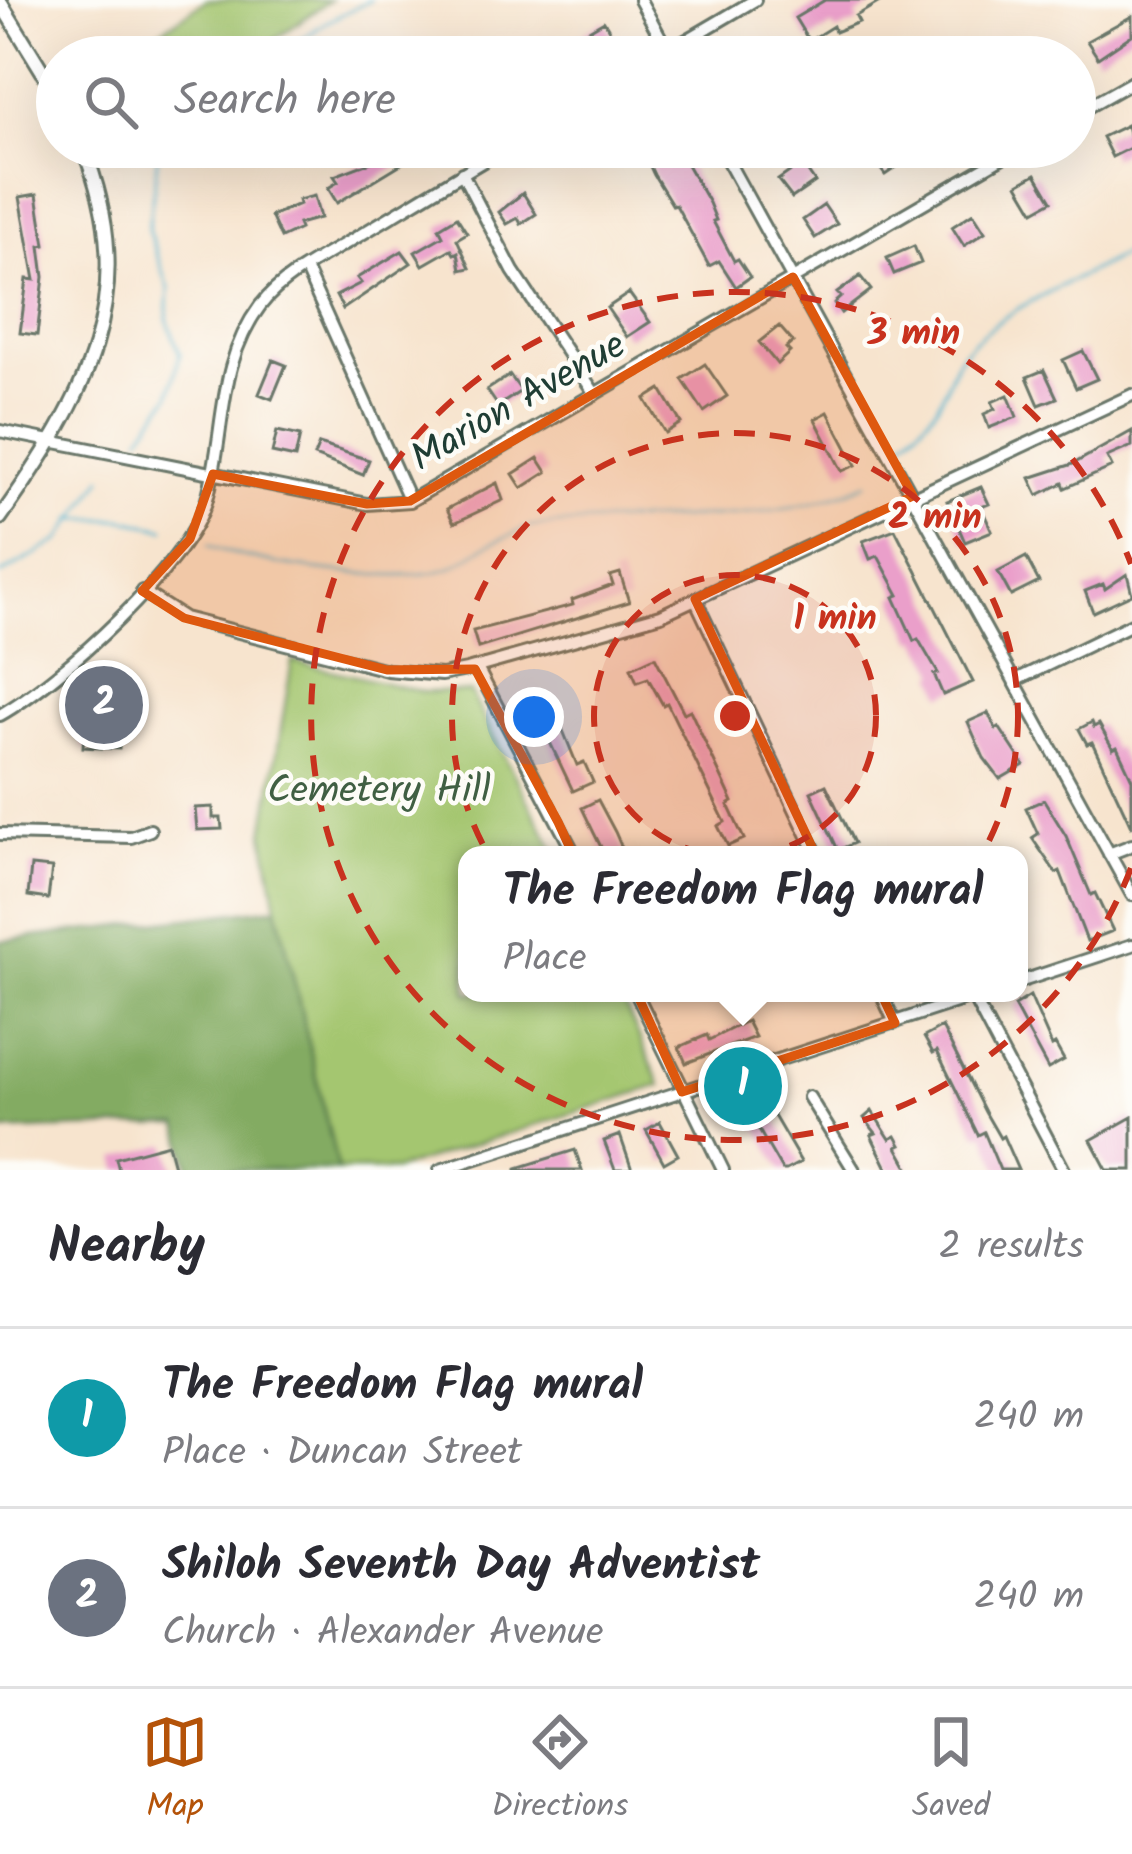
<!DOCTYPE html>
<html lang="en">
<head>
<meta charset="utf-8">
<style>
  :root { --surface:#fff; --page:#f7f7f7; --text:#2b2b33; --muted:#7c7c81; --line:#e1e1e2; --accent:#b45309 }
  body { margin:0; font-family:Kalam,sans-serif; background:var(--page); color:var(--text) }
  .you { position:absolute; left:534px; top:717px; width:42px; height:42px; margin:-30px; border:9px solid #fff; border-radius:50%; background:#1a73e8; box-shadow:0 0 0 18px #1a73e833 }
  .badge { display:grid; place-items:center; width:78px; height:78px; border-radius:50%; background:var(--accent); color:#fff; font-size:39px; font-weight:700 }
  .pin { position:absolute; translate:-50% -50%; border:6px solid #fff; box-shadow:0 3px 12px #0006 }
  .popup { position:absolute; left:458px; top:846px; width:570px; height:156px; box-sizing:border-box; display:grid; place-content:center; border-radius:24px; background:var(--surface); filter:drop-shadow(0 3px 9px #0005); font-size:39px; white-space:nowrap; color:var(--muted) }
  .popup b { font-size:45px; color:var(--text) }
  .popup::after { content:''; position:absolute; left:50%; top:100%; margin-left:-24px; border:24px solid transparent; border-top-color:var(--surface) }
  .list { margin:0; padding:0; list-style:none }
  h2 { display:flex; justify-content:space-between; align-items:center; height:156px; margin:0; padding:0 48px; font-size:51px }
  h2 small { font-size:39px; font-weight:400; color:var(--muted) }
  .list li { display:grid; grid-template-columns:78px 1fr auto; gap:36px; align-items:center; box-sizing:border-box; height:180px; padding:0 48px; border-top:3px solid var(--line) }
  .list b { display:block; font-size:45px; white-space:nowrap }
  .list p { margin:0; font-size:39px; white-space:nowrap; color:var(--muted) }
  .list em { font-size:39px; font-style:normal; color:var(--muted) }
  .icon { flex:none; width:66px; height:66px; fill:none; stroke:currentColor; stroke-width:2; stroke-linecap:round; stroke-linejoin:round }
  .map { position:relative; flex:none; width:1132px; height:1170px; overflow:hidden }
  .search { position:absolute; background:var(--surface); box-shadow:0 12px 48px #0002; left:36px; right:36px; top:36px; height:132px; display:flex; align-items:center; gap:30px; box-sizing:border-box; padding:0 42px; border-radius:66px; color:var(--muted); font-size:45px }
  .sheet { height:516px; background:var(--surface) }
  nav { display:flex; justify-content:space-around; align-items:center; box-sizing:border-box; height:168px; border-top:3px solid var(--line); background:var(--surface); font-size:33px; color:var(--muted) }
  nav a { display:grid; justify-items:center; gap:6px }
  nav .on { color:var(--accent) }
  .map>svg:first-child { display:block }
</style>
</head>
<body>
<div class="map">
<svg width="1132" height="1170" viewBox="0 0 1132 1170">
  <rect width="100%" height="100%" fill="#fdfcf7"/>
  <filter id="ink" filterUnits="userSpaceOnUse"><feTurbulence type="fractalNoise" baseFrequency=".00833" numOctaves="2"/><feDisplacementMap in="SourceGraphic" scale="24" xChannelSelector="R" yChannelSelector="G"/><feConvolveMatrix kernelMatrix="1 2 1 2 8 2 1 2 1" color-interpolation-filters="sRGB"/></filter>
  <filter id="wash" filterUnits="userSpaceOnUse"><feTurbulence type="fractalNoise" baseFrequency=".004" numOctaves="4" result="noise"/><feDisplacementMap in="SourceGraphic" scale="48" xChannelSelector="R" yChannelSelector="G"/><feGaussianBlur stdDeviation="2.7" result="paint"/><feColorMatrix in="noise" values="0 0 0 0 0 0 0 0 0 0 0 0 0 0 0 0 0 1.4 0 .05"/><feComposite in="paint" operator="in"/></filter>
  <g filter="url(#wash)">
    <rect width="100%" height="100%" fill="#f7e4ce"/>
    <path fill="#a4c66f" stroke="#628252" stroke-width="3" d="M206,0H330L250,57H123Z
      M292,661L423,692H470L557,855H467V993H619L661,1085L394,1170H338L277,907L264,833Z"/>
    <path fill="#83ab62" stroke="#51744b" stroke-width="3" d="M277,907L338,1170H190L179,1125L0,1131V941Z"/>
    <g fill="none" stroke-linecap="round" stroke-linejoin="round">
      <path stroke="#4eb2cd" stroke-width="3" d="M278,57L325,23L370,0
        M141,436L170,395L180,354L167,319L169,288L148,230L159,147
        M901,444C918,427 933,417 943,394C950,380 952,364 963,352C1010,302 1074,283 1132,250
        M72,519H121L165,529
        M209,545C254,566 401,585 447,569C461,564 474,552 488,545C501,538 516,533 530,527C631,514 777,528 867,483
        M0,575L60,540L103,478"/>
    </g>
    <g id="blocks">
      <path fill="#ea9fca" d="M825,0H883L856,16L859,22L835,32L833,26L809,41L795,18Z
        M1132,16V35L1098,58L1087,41Z
        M604,21L617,44L595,57H586L575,38Z
        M1127,125L1132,147L1112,157L1102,137Z
        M395,147H429L337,203L328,188L338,182L334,176L374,161Z
        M643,147H677L709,203L716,220L713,221L734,261L738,259L750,277L736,287L719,261L709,266L676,205L673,206L654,175L647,160L651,158Z
        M877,147H890L901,164L885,175L869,153Z
        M802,163L815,182L792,198L778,180Z
        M1036,174L1052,201L1034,211L1018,184Z
        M523,193L536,214L521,224L518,218L507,224L499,212Z
        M37,194L45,245L40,246L44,277L37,335L20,333L27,279L35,280L20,197Z
        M314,196L320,218L298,224L300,229L281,238L271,216L299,204L298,200Z
        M824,205L837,224L815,238L803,220Z
        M973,213L985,232L964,246L952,227Z
        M457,217L467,233L457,239L470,268L461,270L458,252L454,254L451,249L423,265L415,252L443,236L439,228Z
        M914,246L921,263L894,274L887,258Z
        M402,251L411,263L343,309L336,296L361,283L357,278Z
        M860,276L871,290L841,313L834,303L841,297L837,293Z
        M629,293L650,322L627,337L607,308Z
        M779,326L793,342L786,348L790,352L777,364L759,342Z
        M1083,351L1097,379L1076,388L1063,360Z
        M273,360L286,365L272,399L259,394Z
        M705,364L727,396L704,412L682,379Z
        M1044,370L1057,398L1039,405L1027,377Z
        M510,375L521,391L498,406L487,390Z
        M661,389L681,423L665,433L645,399Z
        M1008,395L1017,417L989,428L984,414L995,409L992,402Z
        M828,412L856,465L842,471L815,419Z
        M277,431L300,436L295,458L272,453Z
        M1132,431V446L1107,457L1112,467L1065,488L1063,483L1038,495L1030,478L1073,464Z
        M319,444L369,460L363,475L314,456Z
        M538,458L547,472L522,488L513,474Z
        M497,483L503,500L454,523L447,509Z
        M981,487L989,504L981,507L992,531L965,542L947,501Z
        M895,529L973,682L943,695L934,674L938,673L918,639L914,641L894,597L899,595L878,556L870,559L863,541Z
        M1026,557L1039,582L1011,596L998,572Z
        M620,573L629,602L478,648L473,631L573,605L572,600L613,585L610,576Z
        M1127,574L1132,594L1093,612L1085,591L1103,584L1105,589Z
        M655,657L684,713L690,710L733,802L728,805L744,839L728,846L718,826L725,822L667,703L663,705L648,678L637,682L631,668Z
        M95,688L115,689L113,726L120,727L119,749L83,747L85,720H93Z
        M988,713L996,729L999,727L1024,765L1000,779L984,758L968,722Z
        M1092,722L1094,727L1099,724L1113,749L1117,747L1132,779V828L1092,742L1087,744L1079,729Z
        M562,728L577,765L584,762L593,782L573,791L546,734Z
        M826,785L854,843L838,850L811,792Z
        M598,800L615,832L625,855H605L594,833L582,808Z
        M1044,800L1066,836L1091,895L1095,893L1113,931L1087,941L1060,871L1056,873L1032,838L1038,834L1026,808Z
        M213,807V818H221L222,829L197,830L195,808Z
        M31,866L52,868L48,899L28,896Z
        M1030,996L1052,1046L1055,1044L1064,1060L1048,1069L1014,1006Z
        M747,1021L755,1037L686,1063L679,1047L707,1035L709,1040Z
        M942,1027L985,1112L1000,1138L1003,1136L1018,1170H1000L984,1132L978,1135L937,1051L933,1053L924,1037Z
        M760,1092L801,1162L786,1170H782L752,1118L749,1120L739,1105Z
        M872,1111L890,1139L896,1136L901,1145L897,1147L910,1170H888L871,1135L876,1133L864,1118Z
        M1132,1117V1170H1107L1091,1140Z
        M660,1122L678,1155L664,1163L646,1130Z
        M620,1135L632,1170H615L604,1141Z
        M168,1144L175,1170H119L116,1158Z
        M575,1150L582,1170H517V1168Z"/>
    </g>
  </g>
  <g filter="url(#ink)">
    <use href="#blocks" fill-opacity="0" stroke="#6b776a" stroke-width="3"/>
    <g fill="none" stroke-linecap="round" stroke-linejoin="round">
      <g stroke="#6b776a" stroke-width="16">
        <path id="minor" d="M640,0L670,55
          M658,57L755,0
          M1075,114L1132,82
          M720,147L1132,895
          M462,173L513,271L595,394
          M305,268L410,501
          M0,431L367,504L410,501L1020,147
          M142,591L184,618L387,670L441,675L467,670L661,615L1132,395
          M695,599L817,855
          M477,668L575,855
          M1014,681L1132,624
          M0,715C60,681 189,565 207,499C226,433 216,365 260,306C284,275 323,257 357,237C407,207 456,177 507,147
          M0,834L131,837L150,830
          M1109,854L1132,845
          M1019,982L1132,945
          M636,993L723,1170
          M881,993L895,1023
          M973,997L1064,1170
          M809,1097L854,1170
          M440,1170L984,993"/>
      </g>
      <g stroke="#6b776a" stroke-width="18">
        <path id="tertiary" d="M0,2L57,95
          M0,518C85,398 143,297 83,147"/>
      </g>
      <use href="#minor" stroke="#fff" stroke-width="10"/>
      <use href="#tertiary" stroke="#fff" stroke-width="12"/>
    </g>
  </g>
  <path fill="#de580e" fill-opacity="0.2" stroke="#de580e" stroke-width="9" stroke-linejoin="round" d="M793,277L913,496L695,599L895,1023L682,1092L558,822L475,669L387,670L184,618L142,591L190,539L213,474L367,504L410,501Z"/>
  <circle cx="735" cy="716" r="141" fill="#c8321e" fill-opacity=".12"/>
  <g fill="none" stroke="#c8321e" stroke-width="6" stroke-dasharray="21 15">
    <circle cx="735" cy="716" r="141"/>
    <circle cx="735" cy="716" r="283"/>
    <path d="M1131 868A424 424 0 1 1 1131 564"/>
  </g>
  <g text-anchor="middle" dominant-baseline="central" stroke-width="9" stroke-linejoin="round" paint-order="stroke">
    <g font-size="39" fill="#1f3d34" stroke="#fdfcf7">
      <text transform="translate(519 403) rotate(-30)">Marion Avenue</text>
    </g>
    <g font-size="39" fill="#405f43" stroke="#fdfcf7">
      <text x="379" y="792">Cemetery Hill</text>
    </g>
  </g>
  <circle cx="735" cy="716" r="18" fill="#c8321e" stroke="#fdfcf7" stroke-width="6"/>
  <g font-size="36" text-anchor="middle" font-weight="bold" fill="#c8321e" stroke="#fdfcf7" stroke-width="9" stroke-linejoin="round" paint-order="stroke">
    <text x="914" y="344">3 min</text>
    <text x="935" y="528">2 min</text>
    <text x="835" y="629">1 min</text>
  </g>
</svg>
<div class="you"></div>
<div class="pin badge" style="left:743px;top:1086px;background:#0f9aa8">1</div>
<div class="popup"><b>The Freedom Flag mural</b>Place</div>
<div class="pin badge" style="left:104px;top:705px;background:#6b7280">2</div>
<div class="search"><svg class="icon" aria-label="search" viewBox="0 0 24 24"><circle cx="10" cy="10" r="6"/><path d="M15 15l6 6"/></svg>Search here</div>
</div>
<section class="sheet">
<h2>Nearby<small>2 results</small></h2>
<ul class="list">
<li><span class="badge" style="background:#0f9aa8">1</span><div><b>The Freedom Flag mural</b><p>Place · Duncan Street</p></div><em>240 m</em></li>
<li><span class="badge" style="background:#6b7280">2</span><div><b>Shiloh Seventh Day Adventist</b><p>Church · Alexander Avenue</p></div><em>240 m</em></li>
</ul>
</section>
<nav>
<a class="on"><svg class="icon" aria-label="map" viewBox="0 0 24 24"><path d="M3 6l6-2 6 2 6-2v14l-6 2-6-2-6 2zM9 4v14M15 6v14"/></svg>Map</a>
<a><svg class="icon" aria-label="directions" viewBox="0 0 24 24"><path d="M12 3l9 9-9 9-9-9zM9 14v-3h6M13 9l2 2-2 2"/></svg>Directions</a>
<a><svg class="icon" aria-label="saved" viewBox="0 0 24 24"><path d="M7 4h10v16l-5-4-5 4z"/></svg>Saved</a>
</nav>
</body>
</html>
